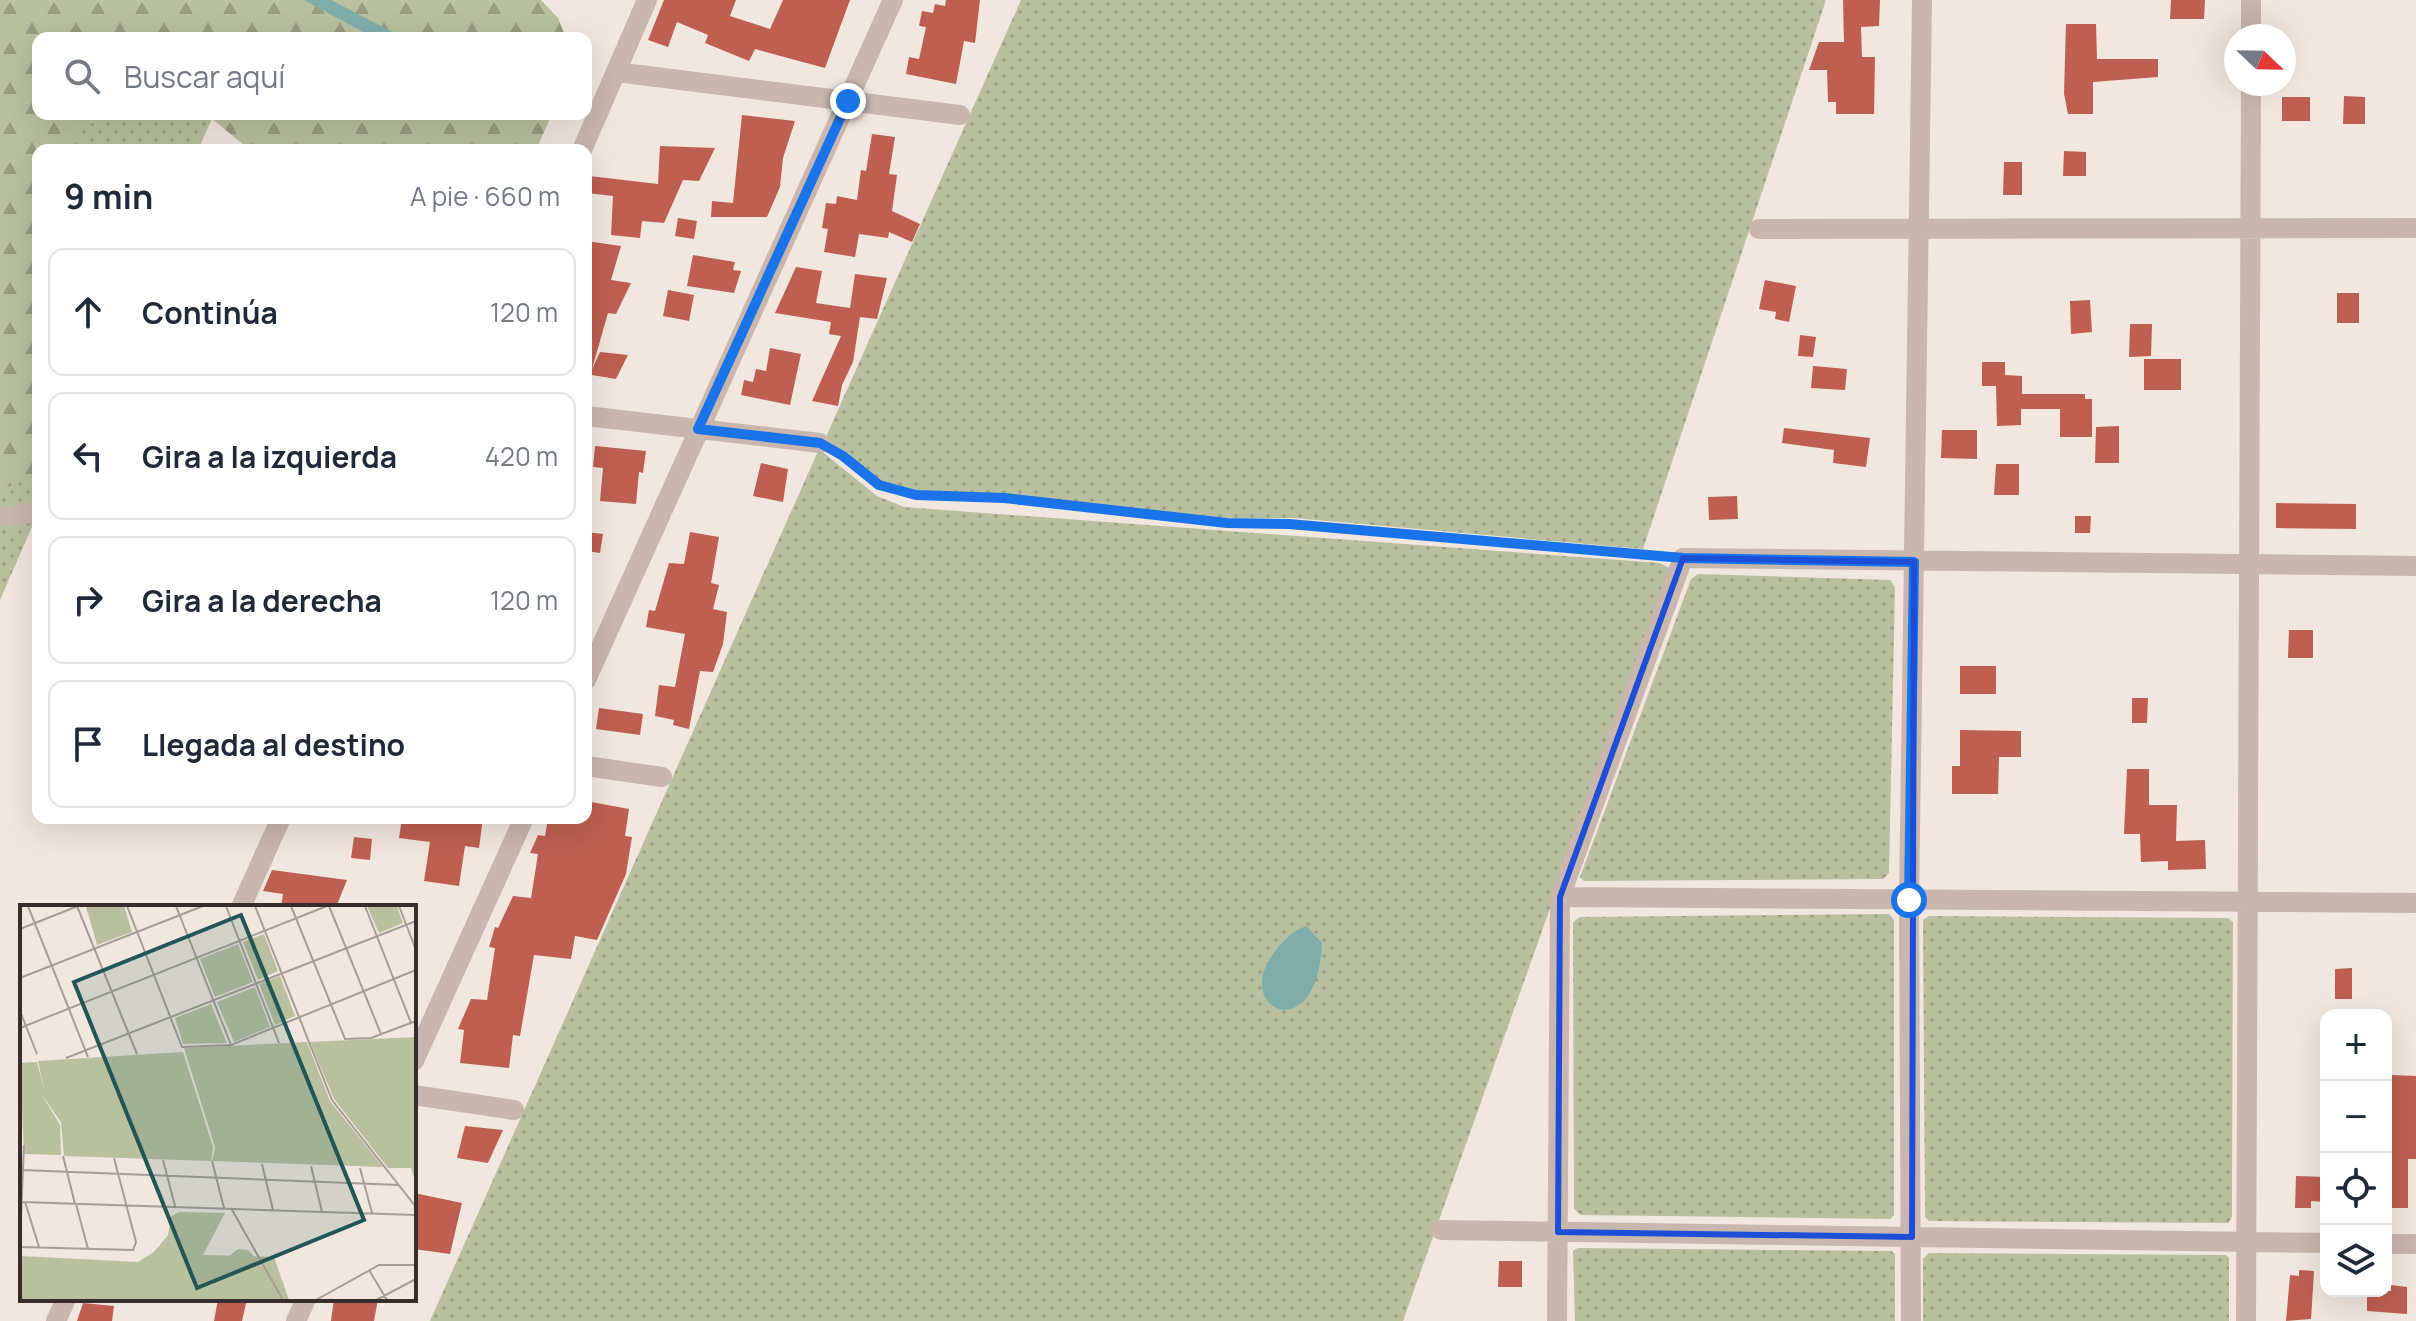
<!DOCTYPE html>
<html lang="es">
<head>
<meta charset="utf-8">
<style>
  :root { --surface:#fff; --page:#f6f6f7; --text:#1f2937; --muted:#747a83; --line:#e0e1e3 }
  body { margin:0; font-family:Manrope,sans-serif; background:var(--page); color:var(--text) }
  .controls { position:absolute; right:24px; bottom:24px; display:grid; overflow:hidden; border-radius:16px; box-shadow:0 8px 32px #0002 }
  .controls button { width:72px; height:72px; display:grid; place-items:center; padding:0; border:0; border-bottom:2px solid var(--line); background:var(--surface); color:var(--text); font:40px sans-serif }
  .compass { position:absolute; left:2224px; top:24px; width:72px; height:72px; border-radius:50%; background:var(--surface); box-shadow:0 8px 32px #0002; rotate:112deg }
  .stop { position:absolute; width:24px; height:24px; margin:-18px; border:6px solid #1a73e8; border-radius:50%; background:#fff }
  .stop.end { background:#1a73e8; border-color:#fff; box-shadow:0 2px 8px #0008 }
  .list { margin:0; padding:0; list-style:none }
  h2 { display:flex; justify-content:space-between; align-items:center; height:104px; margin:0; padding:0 32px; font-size:34px }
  h2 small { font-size:26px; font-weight:400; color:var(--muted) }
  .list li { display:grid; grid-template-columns:52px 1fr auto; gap:24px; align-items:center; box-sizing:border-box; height:128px; margin:0 16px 16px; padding:0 16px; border:2px solid var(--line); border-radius:16px }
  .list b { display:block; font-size:30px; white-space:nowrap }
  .list em { font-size:26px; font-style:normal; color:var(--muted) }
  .icon { flex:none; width:44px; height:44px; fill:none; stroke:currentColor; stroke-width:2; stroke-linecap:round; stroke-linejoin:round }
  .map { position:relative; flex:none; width:2416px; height:1321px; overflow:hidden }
  .search { position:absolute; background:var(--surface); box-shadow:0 8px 32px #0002; left:32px; top:32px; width:560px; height:88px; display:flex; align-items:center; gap:20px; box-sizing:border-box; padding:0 28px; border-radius:16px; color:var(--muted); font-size:30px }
  .panel { position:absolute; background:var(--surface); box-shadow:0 8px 32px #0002; left:32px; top:144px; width:560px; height:680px; border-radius:16px }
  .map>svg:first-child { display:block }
</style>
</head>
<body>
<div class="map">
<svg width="2416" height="1321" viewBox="0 0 2416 1321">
  <defs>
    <pattern id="grass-dots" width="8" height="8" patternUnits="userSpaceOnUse" patternTransform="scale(2)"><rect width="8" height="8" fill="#b9c0a0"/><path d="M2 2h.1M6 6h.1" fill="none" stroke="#979c83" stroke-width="1.8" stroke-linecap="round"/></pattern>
    <pattern id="forest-firs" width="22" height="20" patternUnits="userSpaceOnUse" patternTransform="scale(2)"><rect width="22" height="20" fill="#b9c0a0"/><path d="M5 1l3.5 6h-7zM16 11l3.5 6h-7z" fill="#979c83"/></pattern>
  </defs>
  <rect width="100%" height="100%" fill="#f1e7df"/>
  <path fill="url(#grass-dots)" d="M0,0L38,38V114H214L198,150H38V513L0,600Z
    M1021,0H1826L1643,549L1294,518H1228L1001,495L915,491L881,482L825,439Z
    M819,449L877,496L904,507L1660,563L1671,569L1403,1321H430Z
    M1698,574L1890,580L1895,587L1889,873L1883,879L1584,881L1580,877L1691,579Z
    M1889,914L1894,920V1215L1890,1219L1581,1215L1574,1209L1573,922L1580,917Z
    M1929,916L2228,918L2233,922L2232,1217L2228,1223L1929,1221L1925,1217L1923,920Z
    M1578,1248L1891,1251L1895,1254V1321H1575L1573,1251Z
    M1929,1253L2226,1255L2229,1258V1321H1923V1259Z"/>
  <path fill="url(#forest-firs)" d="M0,0H541L558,18L566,38H38V114H114L79,129L82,150H38V475L0,490Z
    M206,114H552L536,150H250Z"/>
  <path fill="#80adaa" d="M304,0H331L404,38H374Z
    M1306,926L1322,943C1318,1049 1232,1010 1273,954C1282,942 1292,931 1306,926Z"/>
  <path fill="#be5f51" d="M664,0H736L730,16L770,29L783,0H850L825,68L755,49L749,61L705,43L708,35L677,22L668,47L648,40Z
    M946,0H980L975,43L964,41L956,84L906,74L909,57L919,59L926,27L919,26L922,11L933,13L935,4L945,6Z
    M1843,0H1880L1879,26L1861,27L1862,57H1875L1874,114H1836V102H1828L1827,70H1809L1819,42H1844Z
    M2171,0H2205L2204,19H2170Z
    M2066,24H2096L2097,59H2158V77L2093,82V114H2068L2064,94Z
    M2344,96L2365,97V124H2343Z
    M2282,97H2310V121H2282Z
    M742,115L795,121L783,158L780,187L767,217H711L712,201L733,203Z
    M872,134L895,137L889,174L897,175L892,211L920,224L912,242L889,232L888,238L859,234L855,257L824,252L828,229L822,228L826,203L836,204L837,196L857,200L861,170L866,171Z
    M660,146L715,148L699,181L683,180L664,223L642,221L640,238L611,235L613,196L587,193L589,176L658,184Z
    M2064,151L2086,152V176H2063Z
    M2004,162H2022V195H2003Z
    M678,218L697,221L694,239L675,236Z
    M586,241L621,246L611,280L631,283L616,314L608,313L592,369L600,352L628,355L616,379L586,374Z
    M693,255L735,262L733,270L741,271L734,293L687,286Z
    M796,267L822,271L816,303L850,308L855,274L887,278L877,319L860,317L853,362L842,385L838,406L812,401L841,336L829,334L831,322L775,313Z
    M1765,280L1796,286L1789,322L1775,319L1776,312L1759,309Z
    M668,290L694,295L689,321L663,316Z
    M2337,293H2359V323H2337Z
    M2090,300L2092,332L2071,334L2070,301Z
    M2130,324H2152L2151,356L2129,357Z
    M1800,335L1816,337L1813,357L1798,356Z
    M770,348L801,354L790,405L741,395L744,380L753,382L756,369L766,371Z
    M2144,359H2181V390H2144Z
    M1982,362H2005V375L2022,376V394H2085V399H2092V437H2060V409H2021V425L1997,426L1996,386H1982Z
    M1813,366L1847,369L1845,390L1811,388Z
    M2119,426V463H2095L2096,427Z
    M1784,428L1870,438L1866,467L1833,463L1834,450L1782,443Z
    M1942,430H1977V459L1941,458Z
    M595,446L646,451L643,473L639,472L636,504L600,501L603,468L593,467Z
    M761,463L788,469L783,502L753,496Z
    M1996,464H2019V495H1994Z
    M1737,496L1738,519L1709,520L1708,497Z
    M2276,503L2356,504V529L2276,528Z
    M2075,516H2091L2090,533H2075Z
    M586,532L603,534L600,553L586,551Z
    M690,532L719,537L711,583L719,585L713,609L727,612L723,644L713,672L700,671L689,729L673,725L674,720L655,716L659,685L675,687L685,634L646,627L649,610L655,611L669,563L684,564Z
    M2289,630H2313V658H2288Z
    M1960,666H1996V694H1960Z
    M2132,698H2148L2147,723H2132Z
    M599,708L643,714L640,735L596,729Z
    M1960,730L2021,731V757H1999L1998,794H1952V766H1960Z
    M2127,769H2149V805H2177L2176,841L2205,840L2206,869L2168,870V861L2141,862L2140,834H2124Z
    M586,801L629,809L625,836L632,837L626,874L597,940L575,936L571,959L534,955L520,1036L513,1035L509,1068L460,1063L464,1030L458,1029L471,999L487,1000L495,948L489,947L495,927L498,928L513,896L531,898L538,854L530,853L538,835L545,836L548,818H586Z
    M402,818H483L479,848L465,846L459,886L424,881L430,842L399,838Z
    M354,837L372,839L370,860L351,858Z
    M272,870L347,880L336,907H281L283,894L263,891Z
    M2352,968V999H2335V969Z
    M2392,1075L2416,1076V1159H2408V1208H2391Z
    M465,1126L503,1130L488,1163L457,1158Z
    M2296,1176L2326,1177V1202L2311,1201V1208H2295Z
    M414,1193L462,1203L450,1254L414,1249Z
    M1499,1261H1522V1287H1498Z
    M2299,1270L2314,1271L2311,1319L2286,1321L2290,1275L2299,1276Z
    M2391,1285L2407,1287V1314L2367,1311V1291H2391Z
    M218,1299H247L242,1321H214Z
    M334,1299H378L374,1321H331Z
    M83,1303L114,1306L112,1321H77Z"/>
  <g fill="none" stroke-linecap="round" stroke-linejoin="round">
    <path stroke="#b5a096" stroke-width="3" stroke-dasharray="4 4" stroke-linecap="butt" d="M838,453L879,485L916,495L1004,498L1227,523L1289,524L1663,557"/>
    <path stroke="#c9b6ac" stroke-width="20" d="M2251,36V0
      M616,72L960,115
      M582,150L647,0
      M1759,229L2416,228
      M586,416L820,443
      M0,517L38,512
      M586,680L893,0
      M586,766L662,777
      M1560,897L2416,903
      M241,907L281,818
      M414,1061L524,818
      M414,1095L514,1110
      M1441,1230L2326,1243
      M2386,1244H2416
      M56,1321L66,1299
      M296,1321L306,1299
      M1557,1321L1560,897L1683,558L2416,566
      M1911,1321L1909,900L1922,0
      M2246,1321L2251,84"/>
  </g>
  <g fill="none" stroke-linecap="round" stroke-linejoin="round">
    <path stroke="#1a73e8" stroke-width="10" d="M848,101L698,429L820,443L843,456L879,485L916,495L1004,498L1227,523L1289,524L1683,558L1914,562L1909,900"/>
  </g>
  <path fill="none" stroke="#1d4ed8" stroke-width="6" stroke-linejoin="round" d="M1683,558L1914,562L1912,1237L1558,1232L1560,897Z"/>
  <g transform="translate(20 905)">
    <rect width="396" height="396" fill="#f1e7df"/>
    <path d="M66,1H104L112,27L77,40ZM347,1H377L383,18L359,28ZM244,29L258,66L238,75L223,37ZM218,39L233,77L195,92L180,54ZM260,71L275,111L255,120L239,79ZM235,82L250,122L214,137L197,97ZM191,99L207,138L163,139L155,113ZM396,132V279L391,263H368L314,194L290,137ZM287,137L310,196L363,262L192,256L195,242L164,143ZM163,147L193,242L191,256L44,251L41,217L22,190L40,220L41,250L4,249L0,158L17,157L25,188L18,156ZM142,342L160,349L254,352L269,395H0V351L118,357Z" fill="#b9c0a0"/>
    <path d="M160,307L205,308L180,356L190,366L218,344L228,345L245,363L257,395H96L113,361L134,347L148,330L151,311Z" fill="#b9c0a0"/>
    <path d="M98,1L108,26L80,38L66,3Z" fill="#b9c0a0"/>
    <path fill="none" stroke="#a79d97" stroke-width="2" d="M8,1L68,152M57,1L117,149M107,1L162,142L211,140L396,65M156,1L211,140M206,1L259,138M235,1L312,195L396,302M271,1L325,134L351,133L396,116M309,1L361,129M345,1L391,118M379,1L396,45M0,24L58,1M0,73L183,1M0,106L17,149M0,123L307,1M46,153L396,16M43,251L55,299M143,255L155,301M192,256L204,303M242,259L253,305M291,261L302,307M340,263L352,308M2,265L379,280M2,297L396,310M5,297L19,342M56,299L68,344M211,303L263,395M0,336L4,240M0,342L113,345L116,337L94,253M349,365L367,395M296,395L359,360H396M356,395L396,374"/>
    <path fill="#225654" fill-opacity="0.15" stroke="#225654" stroke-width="4" d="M221,10L344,315L177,383L54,77Z"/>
    <rect width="396" height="396" fill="none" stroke="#372d2a" stroke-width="4"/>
  </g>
</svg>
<div class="controls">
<button>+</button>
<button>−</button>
<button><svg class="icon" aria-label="locate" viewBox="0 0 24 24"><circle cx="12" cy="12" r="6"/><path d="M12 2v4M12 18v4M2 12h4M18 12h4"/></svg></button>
<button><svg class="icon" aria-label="layers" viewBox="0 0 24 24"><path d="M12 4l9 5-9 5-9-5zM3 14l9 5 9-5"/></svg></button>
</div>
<svg class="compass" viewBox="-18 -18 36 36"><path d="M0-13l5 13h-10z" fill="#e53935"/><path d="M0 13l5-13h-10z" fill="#747a83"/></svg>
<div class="stop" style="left:1909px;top:900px"></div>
<div class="stop end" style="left:848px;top:101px"></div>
<div class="search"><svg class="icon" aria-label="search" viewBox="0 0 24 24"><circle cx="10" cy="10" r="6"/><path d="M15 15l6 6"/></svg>Buscar aquí</div>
<section class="panel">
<h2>9 min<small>A pie · 660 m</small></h2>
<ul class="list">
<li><svg class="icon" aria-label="ahead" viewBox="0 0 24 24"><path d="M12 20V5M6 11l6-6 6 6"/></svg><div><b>Continúa</b></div><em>120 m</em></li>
<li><svg class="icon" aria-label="left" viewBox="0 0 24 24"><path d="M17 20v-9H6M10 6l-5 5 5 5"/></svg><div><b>Gira a la izquierda</b></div><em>420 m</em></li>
<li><svg class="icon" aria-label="right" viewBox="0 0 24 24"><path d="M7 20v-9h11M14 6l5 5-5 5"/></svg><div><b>Gira a la derecha</b></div><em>120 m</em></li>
<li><svg class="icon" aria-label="arrive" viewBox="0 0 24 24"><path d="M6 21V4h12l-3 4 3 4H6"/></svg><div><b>Llegada al destino</b></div></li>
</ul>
</section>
</div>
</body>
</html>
